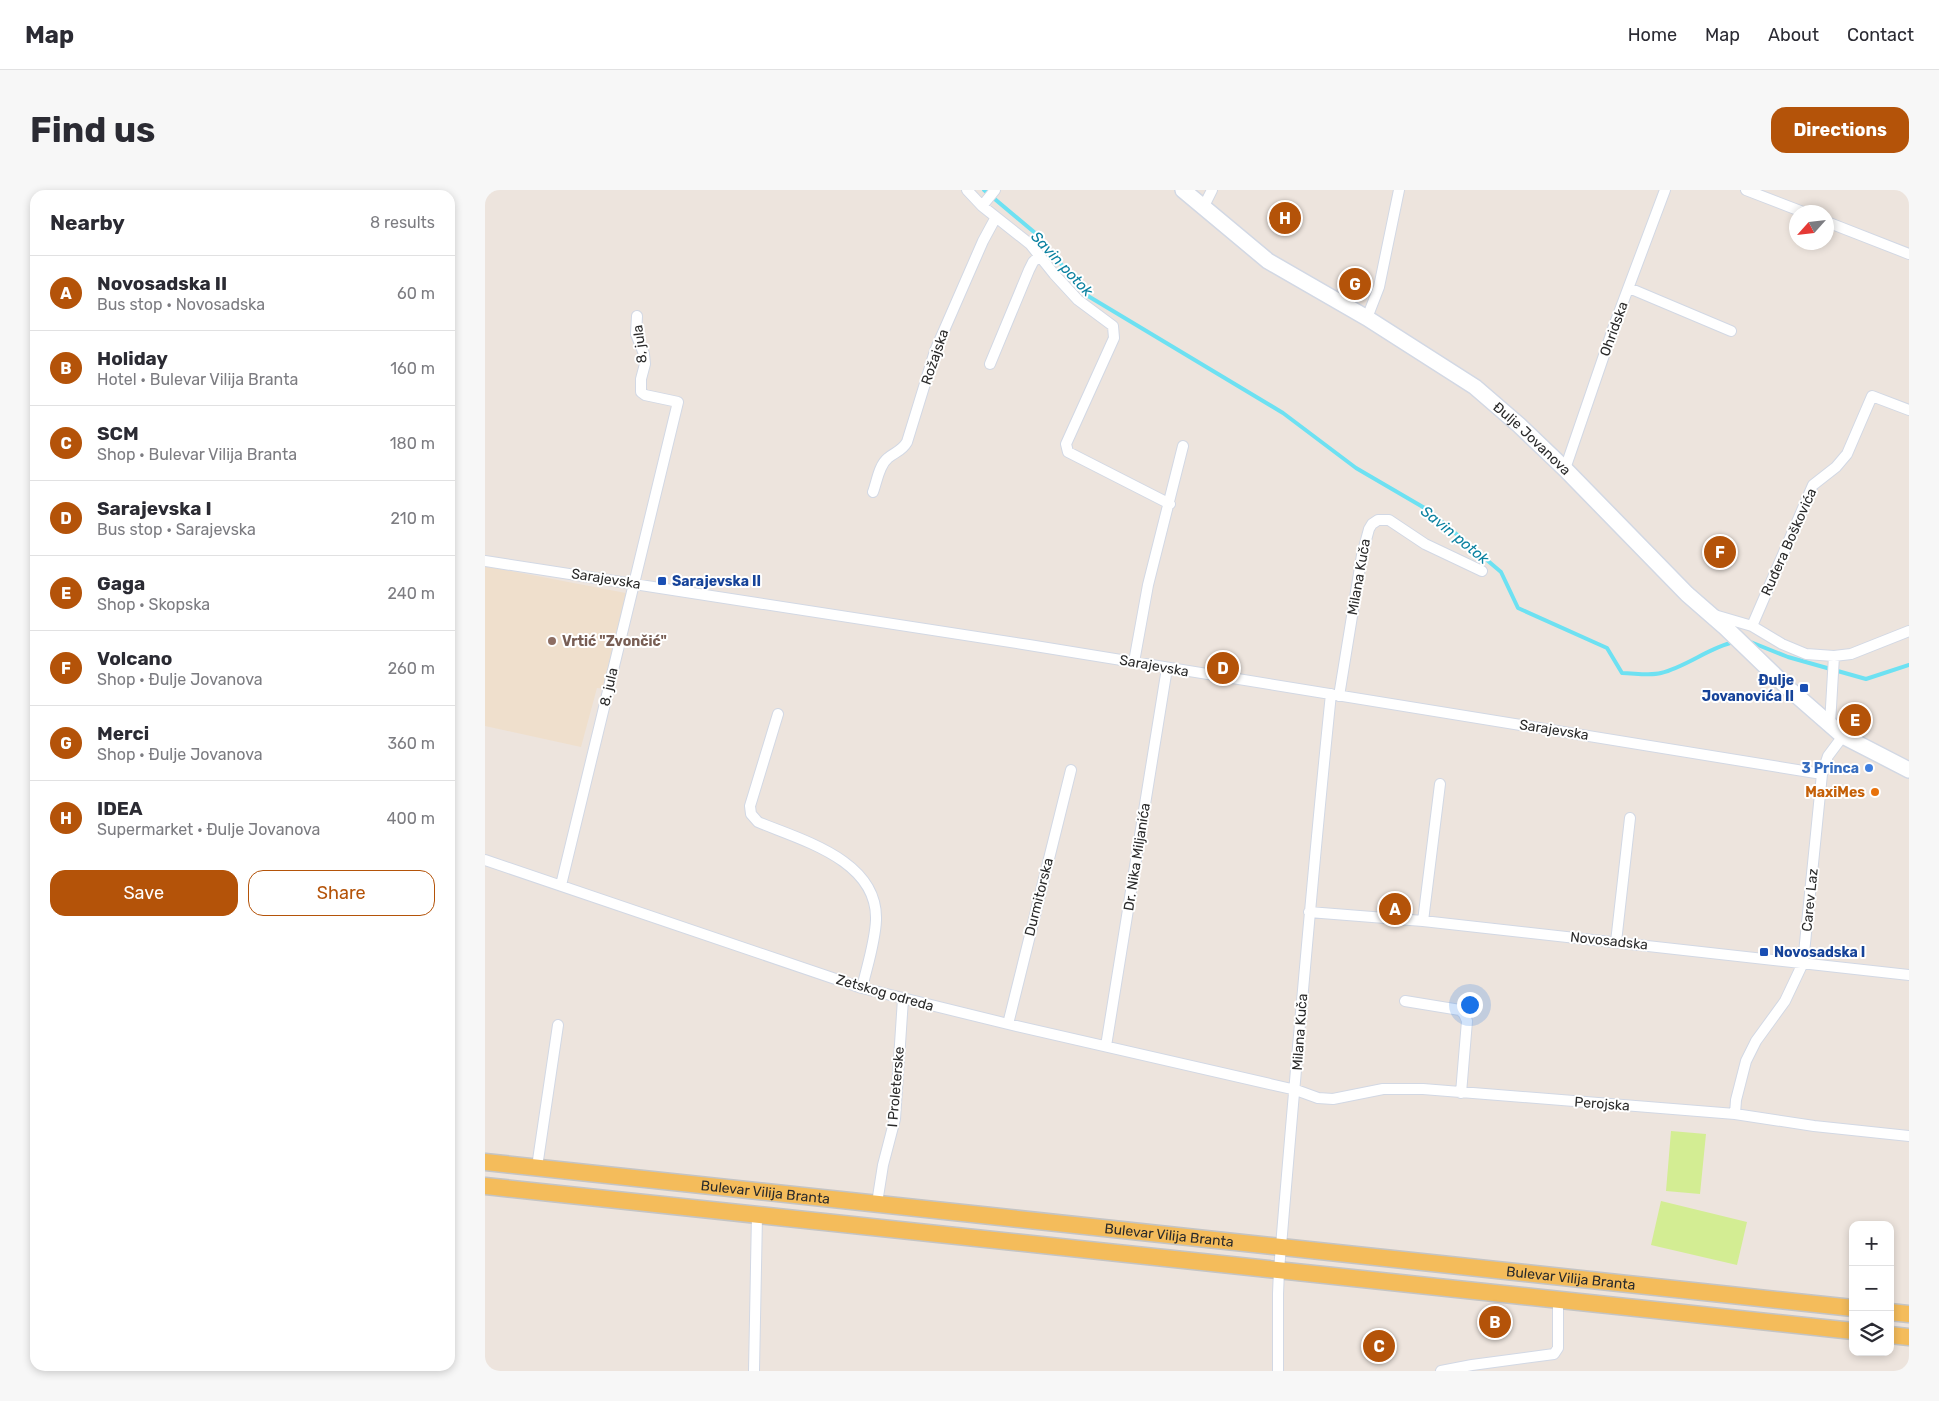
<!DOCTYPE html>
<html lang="en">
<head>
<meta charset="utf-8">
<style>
  :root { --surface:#fff; --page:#f7f7f7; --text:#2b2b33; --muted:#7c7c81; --line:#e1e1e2; --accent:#b45309 }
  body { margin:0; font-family:Rubik,sans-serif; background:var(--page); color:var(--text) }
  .controls { position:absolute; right:15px; bottom:15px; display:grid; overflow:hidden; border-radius:10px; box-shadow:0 2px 8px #0003 }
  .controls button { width:45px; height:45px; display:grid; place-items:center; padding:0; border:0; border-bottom:1px solid var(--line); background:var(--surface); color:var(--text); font:25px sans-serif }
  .compass { position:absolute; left:1304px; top:15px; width:45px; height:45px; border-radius:50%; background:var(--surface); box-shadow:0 2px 8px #0003; rotate:243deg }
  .you { position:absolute; left:984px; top:814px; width:18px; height:18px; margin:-12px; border:4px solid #fff; border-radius:50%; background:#1a73e8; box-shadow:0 0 0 8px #1a73e833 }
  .badge { display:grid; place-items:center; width:32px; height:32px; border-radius:50%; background:var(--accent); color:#fff; font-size:16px; font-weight:700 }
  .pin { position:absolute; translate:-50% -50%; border:2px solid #fff; box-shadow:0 1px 5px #0006 }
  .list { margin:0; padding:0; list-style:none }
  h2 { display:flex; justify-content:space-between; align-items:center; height:65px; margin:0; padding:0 20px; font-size:21px }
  h2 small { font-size:16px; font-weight:400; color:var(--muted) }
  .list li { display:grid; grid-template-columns:32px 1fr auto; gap:15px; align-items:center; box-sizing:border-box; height:75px; padding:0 20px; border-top:1px solid var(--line) }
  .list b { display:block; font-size:19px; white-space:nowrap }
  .list p { margin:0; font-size:16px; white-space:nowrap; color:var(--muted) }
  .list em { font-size:16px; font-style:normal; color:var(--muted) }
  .actions { display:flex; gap:10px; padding:15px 20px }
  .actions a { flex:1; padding:11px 0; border:1px solid var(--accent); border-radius:15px; text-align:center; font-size:18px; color:var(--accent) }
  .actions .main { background:var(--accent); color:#fff }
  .icon { flex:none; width:28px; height:28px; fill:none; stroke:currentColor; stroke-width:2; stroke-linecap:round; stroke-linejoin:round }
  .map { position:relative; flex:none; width:1424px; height:1181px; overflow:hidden; border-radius:15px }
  header { display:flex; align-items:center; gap:30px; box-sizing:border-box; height:70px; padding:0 25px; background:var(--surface); border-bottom:1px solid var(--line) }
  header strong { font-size:24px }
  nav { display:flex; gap:28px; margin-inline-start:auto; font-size:18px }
  .intro { display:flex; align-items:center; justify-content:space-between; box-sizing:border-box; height:120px; padding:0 30px }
  h1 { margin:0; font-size:35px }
  .button { padding:12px 22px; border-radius:15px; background:var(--accent); color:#fff; font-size:18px; font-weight:700 }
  main { display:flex; gap:30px; padding:0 30px }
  aside { flex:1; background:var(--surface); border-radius:15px; box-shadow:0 2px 8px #0003 }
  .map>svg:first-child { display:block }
</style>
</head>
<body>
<header>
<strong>Map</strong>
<nav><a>Home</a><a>Map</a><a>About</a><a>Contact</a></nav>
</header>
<div class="intro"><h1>Find us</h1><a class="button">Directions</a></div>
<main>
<aside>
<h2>Nearby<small>8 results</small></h2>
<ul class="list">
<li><span class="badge">A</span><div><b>Novosadska II</b><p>Bus stop · Novosadska</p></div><em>60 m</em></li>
<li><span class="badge">B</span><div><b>Holiday</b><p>Hotel · Bulevar Vilija Branta</p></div><em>160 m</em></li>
<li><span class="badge">C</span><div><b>SCM</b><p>Shop · Bulevar Vilija Branta</p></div><em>180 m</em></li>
<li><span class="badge">D</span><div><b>Sarajevska I</b><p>Bus stop · Sarajevska</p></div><em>210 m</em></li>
<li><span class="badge">E</span><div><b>Gaga</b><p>Shop · Skopska</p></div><em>240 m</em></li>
<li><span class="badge">F</span><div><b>Volcano</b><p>Shop · Đulje Jovanova</p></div><em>260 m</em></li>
<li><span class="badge">G</span><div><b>Merci</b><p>Shop · Đulje Jovanova</p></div><em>360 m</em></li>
<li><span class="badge">H</span><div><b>IDEA</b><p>Supermarket · Đulje Jovanova</p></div><em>400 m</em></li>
</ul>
<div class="actions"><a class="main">Save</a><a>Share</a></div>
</aside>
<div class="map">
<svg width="1424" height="1181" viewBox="0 0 1424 1181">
  <rect width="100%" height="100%" fill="#ede4dd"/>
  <path fill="#efdfcc" d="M0,376L146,404L123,499L112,498L96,557L0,536Z"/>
  <path fill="#d3ed93" d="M1186,941L1221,944L1215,1004L1181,1001Z
    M1176,1011L1262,1032L1252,1075L1166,1055Z"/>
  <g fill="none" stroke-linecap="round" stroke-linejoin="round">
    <path stroke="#6de1f2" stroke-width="4" d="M499,0L549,42L603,106L798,223L871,278L943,320L1016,382L1033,418L1122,458L1137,483C1149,483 1165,486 1176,483C1201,477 1225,457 1249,452
      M1263,451L1303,467L1381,489L1424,475"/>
    <g stroke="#d2d8e4" stroke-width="12">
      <path id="street" d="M482,0L497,16L545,54L569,84L593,110L628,136L629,148L581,254L583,262L685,314
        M1261,0L1318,22
        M497,16L510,0
        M718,18L727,0
        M1342,32L1424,64
        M1144,98L1246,141
        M882,128L894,97L914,0
        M505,174L544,80L548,72L554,66
        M1080,279L1129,136L1180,0
        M388,302C392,291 394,275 403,268C410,262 417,261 422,252L450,161L498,51L511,27
        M0,371L544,455L1337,584
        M1226,424L1267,436L1297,454L1321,464L1349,466L1366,464L1424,441
        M1267,436L1328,295L1351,277L1362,264L1387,206L1424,220
        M649,472L663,395L698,256
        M854,506L877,365L884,339L887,334L893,330H904L940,354L997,381
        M293,524L265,616L266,624L273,632C316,650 393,670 391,730C390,753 382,776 377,798
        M1345,534L1349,466
        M0,670L377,798L523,834L811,900L833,908L848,909L898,899H938L1250,924L1329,936L1424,946
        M76,695L193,212L160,205L156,202V189L160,174L159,164L151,144L152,126
        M824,722L938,731L1424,785
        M938,731L955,594
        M1131,752L1145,628
        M920,811L975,820L979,824L982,831L976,903
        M523,834L586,580
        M621,856L682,478
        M1250,924L1251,910L1261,871L1271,851L1300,811L1318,773L1337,584L1343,566L1358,546
        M52,977L73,835
        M392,1013L398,975L410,929L418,809
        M269,1181L272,1025
        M793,1181V1104L794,1080C810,888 826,696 846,504
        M956,1181L987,1175L1069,1164L1073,1158V1110"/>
    </g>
    <g stroke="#d2d8e4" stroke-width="18">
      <g id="secondary">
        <path id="s1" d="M698,0L783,71L882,128L990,197L1034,235L1080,279L1202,404L1241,438L1303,498L1358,546L1424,580"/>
      </g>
    </g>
    <g stroke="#c4c4c4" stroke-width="19">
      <g id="primary">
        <path id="s2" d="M0,972L1368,1118"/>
        <path d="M0,996L1368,1141"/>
        <path d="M1405,1122L1424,1124"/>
        <path d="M1405,1145L1424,1147"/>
      </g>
    </g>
    <use href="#street" stroke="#fff" stroke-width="10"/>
    <use href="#secondary" stroke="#fff" stroke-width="15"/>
    <use href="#primary" stroke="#f4bc5b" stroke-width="16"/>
  </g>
  <g fill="#1a4fb4" stroke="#fff" stroke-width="2">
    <rect x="172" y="386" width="10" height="10" rx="2.5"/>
    <rect x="1314" y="493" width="10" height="10" rx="2.5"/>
    <rect x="1274" y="757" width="10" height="10" rx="2.5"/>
  </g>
  <circle fill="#8d6e63" stroke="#fff" stroke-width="2" cx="67" cy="451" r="5"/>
  <circle fill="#3f7fe0" stroke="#fff" stroke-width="2" cx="1384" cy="578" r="5"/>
  <circle fill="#e8710a" stroke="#fff" stroke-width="2" cx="1390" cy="602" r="5"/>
  <g text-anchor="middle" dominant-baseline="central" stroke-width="4" stroke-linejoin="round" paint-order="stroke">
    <g font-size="14" fill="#2b2b2b" stroke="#fff">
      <text transform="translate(1129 139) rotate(-70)">Ohridska</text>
      <text transform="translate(155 154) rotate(-97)">8, jula</text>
      <text transform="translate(450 167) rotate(-71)">Rožajska</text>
      <text stroke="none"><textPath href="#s1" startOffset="430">Đulje Jovanova</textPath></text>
      <text transform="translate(1304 352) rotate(-66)">Ruđera Boškovića</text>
      <text transform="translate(874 387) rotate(-80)">Milana Kuča</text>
      <text transform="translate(121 389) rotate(9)">Sarajevska</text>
      <text transform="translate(669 476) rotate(10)">Sarajevska</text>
      <text transform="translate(124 497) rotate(-77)">8. jula</text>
      <text transform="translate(1069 540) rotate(9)">Sarajevska</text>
      <text transform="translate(652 667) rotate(-81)">Dr. Nika Miljanića</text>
      <text transform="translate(554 707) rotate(-76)">Durmitorska</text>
      <text transform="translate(1325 710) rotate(-84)">Carev Laz</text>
      <text transform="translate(1124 751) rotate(6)">Novosadska</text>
      <text transform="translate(400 803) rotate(16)">Zetskog odreda</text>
      <text transform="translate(815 842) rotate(-86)">Milana Kuča</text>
      <text transform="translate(411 897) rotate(-85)">I Proleterske</text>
      <text transform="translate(1117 914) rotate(4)">Perojska</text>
      <text stroke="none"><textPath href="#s2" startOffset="282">Bulevar Vilija Branta</textPath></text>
      <text stroke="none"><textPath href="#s2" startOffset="688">Bulevar Vilija Branta</textPath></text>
      <text stroke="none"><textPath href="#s2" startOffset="1092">Bulevar Vilija Branta</textPath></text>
    </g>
    <g font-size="14" font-weight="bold" fill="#164399" stroke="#fff" text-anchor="start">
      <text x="187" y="391">Sarajevska II</text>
      <text x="1309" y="490" text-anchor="end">Đulje<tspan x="1309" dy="16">Jovanovića II</tspan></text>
      <text x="1289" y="762">Novosadska I</text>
    </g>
    <g font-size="14" font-weight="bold" fill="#785e54" stroke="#fff" text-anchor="start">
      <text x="77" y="451">Vrtić "Zvončić"</text>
    </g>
    <g font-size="14" font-weight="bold" fill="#366cbe" stroke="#fff" text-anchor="end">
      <text x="1374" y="578">3 Princa</text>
    </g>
    <g font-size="14" font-weight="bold" fill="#c56008" stroke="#fff" text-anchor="end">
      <text x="1380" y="602">MaxiMes</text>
    </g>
    <g font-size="15" font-style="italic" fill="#0a81a0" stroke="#fff">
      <text transform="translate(577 74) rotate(47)">Savin potok</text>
      <text transform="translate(970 345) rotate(39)">Savin potok</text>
    </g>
  </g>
</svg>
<div class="controls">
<button>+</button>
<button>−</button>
<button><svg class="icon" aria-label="layers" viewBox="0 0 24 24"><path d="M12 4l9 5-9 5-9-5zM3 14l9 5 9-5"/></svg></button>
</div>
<svg class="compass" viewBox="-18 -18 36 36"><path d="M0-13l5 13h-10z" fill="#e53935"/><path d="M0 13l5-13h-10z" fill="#7c7c81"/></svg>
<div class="you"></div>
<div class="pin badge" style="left:910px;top:719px">A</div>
<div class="pin badge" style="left:1010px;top:1132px">B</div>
<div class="pin badge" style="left:894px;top:1156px">C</div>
<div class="pin badge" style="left:738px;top:478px">D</div>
<div class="pin badge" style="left:1370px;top:530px">E</div>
<div class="pin badge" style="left:1235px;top:362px">F</div>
<div class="pin badge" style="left:870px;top:94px">G</div>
<div class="pin badge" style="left:800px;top:28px">H</div>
</div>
</main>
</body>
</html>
